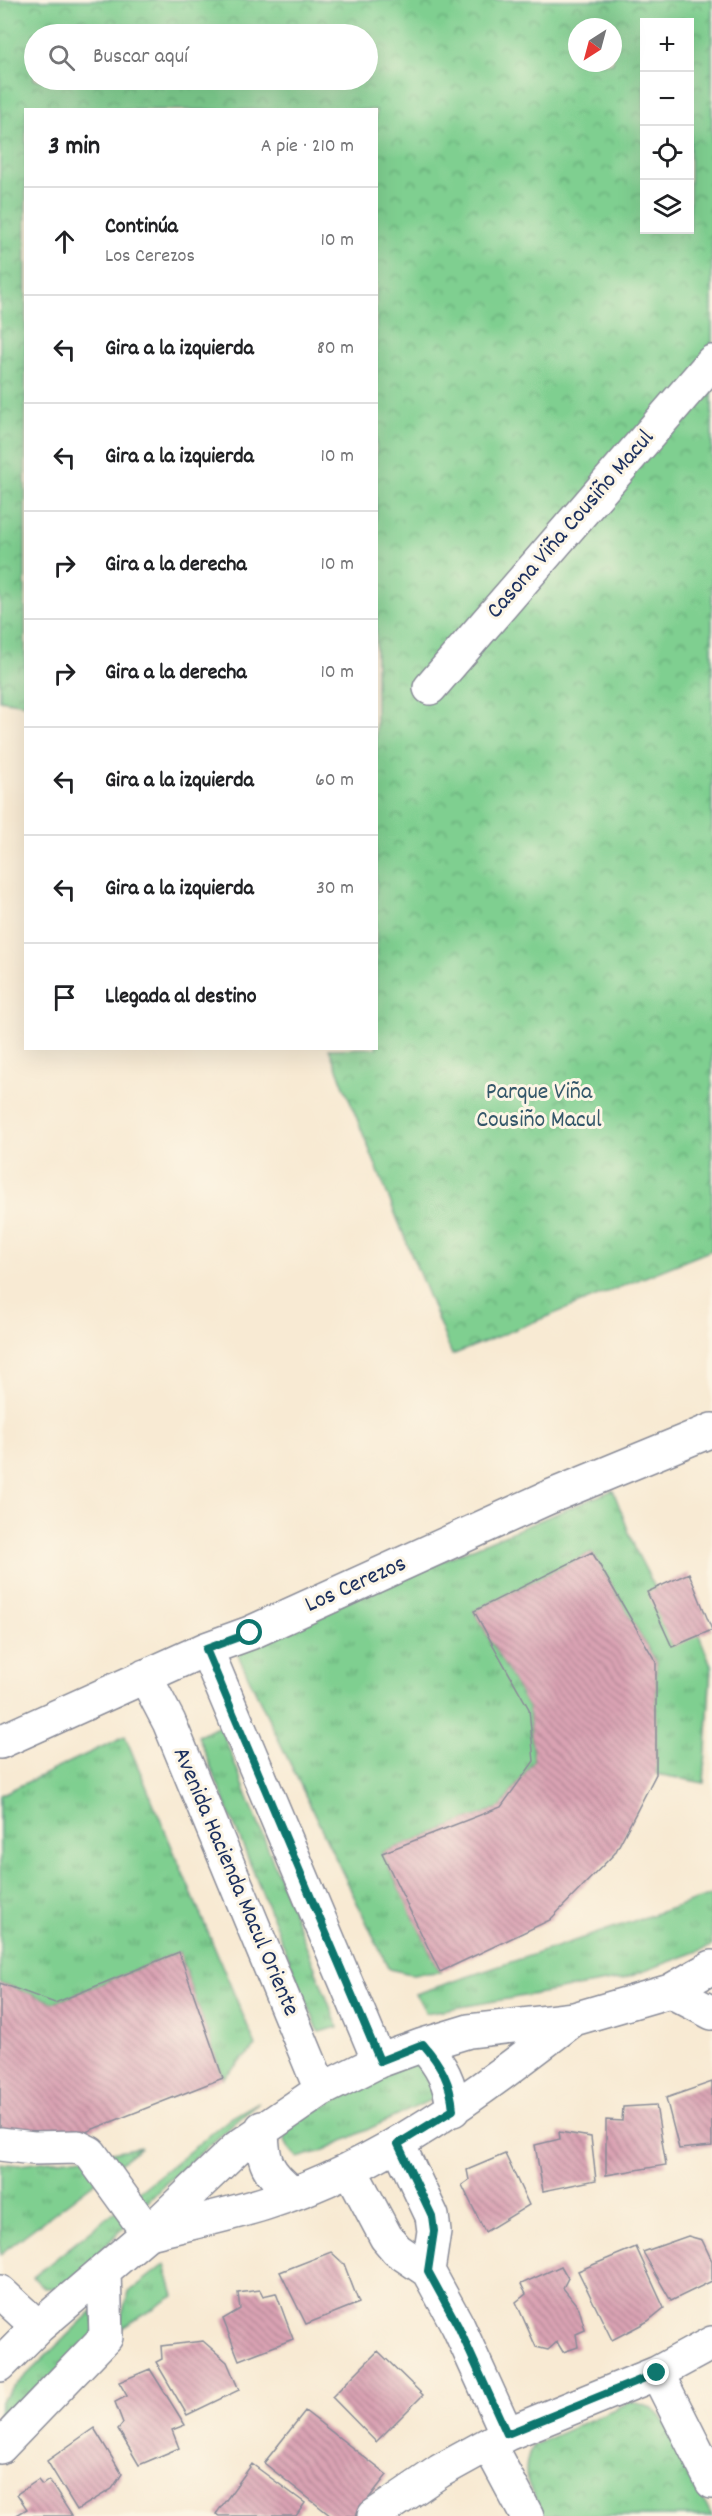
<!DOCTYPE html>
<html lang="es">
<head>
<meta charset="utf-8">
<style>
  :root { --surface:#fff; --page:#f2f2f2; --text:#202124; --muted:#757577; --line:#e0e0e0 }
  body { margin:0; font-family:Dekko,sans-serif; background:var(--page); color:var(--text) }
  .controls { position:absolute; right:18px; top:18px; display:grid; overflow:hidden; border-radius:0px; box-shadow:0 6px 24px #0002 }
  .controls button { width:54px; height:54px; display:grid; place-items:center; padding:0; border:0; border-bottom:2px solid var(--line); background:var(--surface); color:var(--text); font:30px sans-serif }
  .compass { position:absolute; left:568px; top:18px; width:54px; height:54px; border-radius:50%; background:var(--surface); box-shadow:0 6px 24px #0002; rotate:216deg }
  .stop { position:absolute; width:18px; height:18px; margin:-14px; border:4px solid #0f766e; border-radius:50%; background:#fff }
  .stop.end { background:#0f766e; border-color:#fff; box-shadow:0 2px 6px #0008 }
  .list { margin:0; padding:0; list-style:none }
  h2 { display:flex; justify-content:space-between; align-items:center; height:78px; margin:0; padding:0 24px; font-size:26px }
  h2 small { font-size:20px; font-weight:400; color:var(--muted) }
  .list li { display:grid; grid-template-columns:39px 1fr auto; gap:18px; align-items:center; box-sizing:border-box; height:108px; padding:0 24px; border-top:2px solid var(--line) }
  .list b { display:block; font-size:22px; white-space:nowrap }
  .list p { margin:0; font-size:20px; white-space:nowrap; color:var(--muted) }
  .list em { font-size:20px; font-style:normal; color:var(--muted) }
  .icon { flex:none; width:33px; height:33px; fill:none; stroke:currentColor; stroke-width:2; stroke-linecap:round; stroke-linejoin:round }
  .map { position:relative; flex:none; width:712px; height:2516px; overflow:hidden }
  .search { position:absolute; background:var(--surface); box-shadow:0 6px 24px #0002; left:24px; top:24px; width:354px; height:66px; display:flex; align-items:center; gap:15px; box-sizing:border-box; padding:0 21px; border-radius:33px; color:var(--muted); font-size:22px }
  .panel { position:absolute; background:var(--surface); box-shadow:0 6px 24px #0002; left:24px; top:108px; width:354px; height:942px; border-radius:0px }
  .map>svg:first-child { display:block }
</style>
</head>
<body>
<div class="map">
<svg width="712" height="2516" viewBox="0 0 712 2516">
  <defs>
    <pattern id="grass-tufts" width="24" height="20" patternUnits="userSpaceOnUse" patternTransform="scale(1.5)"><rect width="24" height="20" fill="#7fcf90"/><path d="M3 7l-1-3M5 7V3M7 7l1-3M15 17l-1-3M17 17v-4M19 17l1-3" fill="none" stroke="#67a879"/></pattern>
    <pattern id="park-crowns" width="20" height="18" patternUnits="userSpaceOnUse" patternTransform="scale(1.5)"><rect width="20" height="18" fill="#7fcf90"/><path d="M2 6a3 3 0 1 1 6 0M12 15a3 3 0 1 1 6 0" fill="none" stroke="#67a879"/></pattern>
    <pattern id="building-back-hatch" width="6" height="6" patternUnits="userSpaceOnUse" patternTransform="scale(1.5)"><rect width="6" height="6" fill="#daa3b3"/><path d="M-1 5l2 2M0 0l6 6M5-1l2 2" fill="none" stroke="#b08595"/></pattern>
  </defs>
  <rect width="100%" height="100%" fill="#fcf5e5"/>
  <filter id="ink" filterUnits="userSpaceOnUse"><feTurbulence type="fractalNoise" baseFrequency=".0167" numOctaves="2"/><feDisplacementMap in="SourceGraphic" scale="12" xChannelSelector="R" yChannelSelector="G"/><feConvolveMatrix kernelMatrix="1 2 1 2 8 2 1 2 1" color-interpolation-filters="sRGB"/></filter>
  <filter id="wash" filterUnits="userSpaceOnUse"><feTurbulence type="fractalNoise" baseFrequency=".008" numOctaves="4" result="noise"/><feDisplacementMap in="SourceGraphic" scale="24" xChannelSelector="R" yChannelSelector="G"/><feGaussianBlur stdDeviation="1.35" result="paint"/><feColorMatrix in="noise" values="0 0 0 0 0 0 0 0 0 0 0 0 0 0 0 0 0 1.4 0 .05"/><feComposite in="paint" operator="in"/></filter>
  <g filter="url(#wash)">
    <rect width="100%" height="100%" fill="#f8ead3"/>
    <path fill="url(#grass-tufts)" stroke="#4d7f77" stroke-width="1.5" d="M613,1490L636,1551L662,1601L697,1630L711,1665L704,1783L656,1774V1662L592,1552L474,1611L529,1709L534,1761L501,1807L382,1853L440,1972L411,1974L389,1969L234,1647Z
      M220,1726L338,2027L319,2032L198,1736Z
      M125,1736L256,2046L223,2078L179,1952L55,2003L0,1983V1795Z
      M711,1895L712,1946L623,1979L426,2013L416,1994Z
      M417,2058L437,2097L322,2151L298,2158C287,2147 281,2141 288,2125Z
      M259,2102L165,2184L65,2288H44L33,2277L232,2117Z
      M141,2147L0,2254V2163L19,2165L83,2157Z
      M165,2264L174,2296L117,2331L129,2292Z
      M92,2311L100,2343L0,2447V2401Z"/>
    <path fill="url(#park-crowns)" stroke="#4d7f77" stroke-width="1.5" fill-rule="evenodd" d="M0,0H712V1250L452,1355L329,1049L376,1048V110H26L25,704L0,700ZM644,22H690V230H644ZM577,27H613V63H577ZM34,34H368V80H34Z
      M630,2402C646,2404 655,2409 665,2422L712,2516H545C530,2490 517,2472 534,2445Z"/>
    <g id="blocks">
      <path fill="url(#building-back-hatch)" d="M592,1552L656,1662V1774L615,1853L550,1920L440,1972L382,1853L501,1807L534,1761L529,1709L474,1611Z
        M689,1573L712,1630L672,1647L647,1592Z
        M179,1952L223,2078L73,2137L0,2136V1983L55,2003Z
        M712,2082V2146L679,2149L666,2098Z
        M656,2105L666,2165L606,2175V2120L622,2121L623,2107Z
        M559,2132L591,2137L596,2180L543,2191L535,2145L560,2139Z
        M505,2154L529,2205L485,2232L462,2185L469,2180L467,2170Z
        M688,2236L702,2240L712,2261V2281L671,2301L643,2252Z
        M636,2247L664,2308L648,2321L612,2340L578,2271Z
        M331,2252L344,2264L359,2303L306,2324L280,2272Z
        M561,2266L568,2278L563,2288L579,2308L585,2330L576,2334L578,2347L563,2352L557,2342L548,2350L536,2347L516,2302L526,2294L521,2284Z
        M260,2290L263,2296L276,2293L293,2339L239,2360L223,2319L240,2309L238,2293Z
        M203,2341L227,2362L239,2390L187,2415L156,2362L162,2359L161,2346Z
        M378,2351L423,2395L376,2442L332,2397Z
        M150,2369L185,2425L172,2430L179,2448L139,2465L118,2429L123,2423L115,2402L127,2396L119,2382Z
        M305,2411L387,2475L355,2516H331L264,2463Z
        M94,2428L122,2474L112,2489L77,2510L47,2461Z
        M252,2464L305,2503L296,2516H219L216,2514Z
        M38,2480L42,2485L49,2480L72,2516H15L27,2509L17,2494Z"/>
    </g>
  </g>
  <g filter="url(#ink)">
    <use href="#blocks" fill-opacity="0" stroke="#8a8c98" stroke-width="1.5"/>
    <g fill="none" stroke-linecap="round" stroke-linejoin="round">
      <g stroke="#8a8c98" stroke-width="36">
        <path id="minor" d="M430,688L712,362
          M206,1649L379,2061
          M145,1676L169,1722L321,2090
          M0,1742L206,1649L250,1633L547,1498L712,1430
          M670,1991L712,2013
          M423,2045C441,2065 451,2083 453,2110
          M262,2128C262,2161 267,2173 293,2193
          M0,2144L33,2148L78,2147L90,2153L148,2233
          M398,2144L432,2216L434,2231L428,2271
          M350,2169L386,2237L397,2250L428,2271L458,2326L507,2434
          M149,2233C189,2223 230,2215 269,2202C384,2165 479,2092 574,2019
          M0,2292L38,2327
          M0,2365L38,2327L148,2233L238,2147L321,2090L379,2061L423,2045L469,2031L574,2019L670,1991L712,1967
          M657,2373L712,2482
          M489,2445L527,2516
          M0,2447L106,2337L104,2272
          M374,2516L440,2471L507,2434L657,2373L712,2343"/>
      </g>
      <use href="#minor" stroke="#fff" stroke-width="33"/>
    </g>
  </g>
  <g fill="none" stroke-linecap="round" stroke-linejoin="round" filter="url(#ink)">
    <path stroke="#0f766e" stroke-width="8" d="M250,1633L206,1649L380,2061L423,2044C441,2065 451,2083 453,2110L398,2144L432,2216L434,2231L428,2271L458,2326L507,2434L657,2373"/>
  </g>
  <g text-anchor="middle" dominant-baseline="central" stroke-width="6" stroke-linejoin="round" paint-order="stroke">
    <g font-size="24" fill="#1b2f5e" stroke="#fcf5e5">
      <text transform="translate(571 525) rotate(-49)">Casona Viña Cousiño Macul</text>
      <text transform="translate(356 1585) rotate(-24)">Los Cerezos</text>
      <text transform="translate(235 1882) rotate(67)">Avenida Hacienda Macul Oriente</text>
    </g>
    <g font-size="24" fill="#34576a" stroke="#fcf5e5">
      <text x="539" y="1093">Parque Viña<tspan x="539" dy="28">Cousiño Macul</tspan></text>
    </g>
  </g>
</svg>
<div class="controls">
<button>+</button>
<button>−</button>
<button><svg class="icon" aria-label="locate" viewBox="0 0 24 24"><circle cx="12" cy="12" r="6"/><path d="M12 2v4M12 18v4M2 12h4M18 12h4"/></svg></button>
<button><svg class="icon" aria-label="layers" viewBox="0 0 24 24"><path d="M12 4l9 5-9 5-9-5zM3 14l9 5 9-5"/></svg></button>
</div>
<svg class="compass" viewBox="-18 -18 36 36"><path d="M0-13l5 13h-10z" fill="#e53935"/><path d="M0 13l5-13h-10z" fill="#757577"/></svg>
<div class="stop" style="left:250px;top:1633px"></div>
<div class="stop end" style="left:657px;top:2373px"></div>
<div class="search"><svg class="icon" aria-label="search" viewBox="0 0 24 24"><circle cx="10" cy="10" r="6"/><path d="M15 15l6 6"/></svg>Buscar aquí</div>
<section class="panel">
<h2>3 min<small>A pie · 210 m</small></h2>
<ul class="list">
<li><svg class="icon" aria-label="ahead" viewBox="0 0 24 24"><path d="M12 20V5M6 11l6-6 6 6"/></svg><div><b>Continúa</b><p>Los Cerezos</p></div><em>10 m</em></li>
<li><svg class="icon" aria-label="left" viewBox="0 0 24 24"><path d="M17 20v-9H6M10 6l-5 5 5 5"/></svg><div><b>Gira a la izquierda</b></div><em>80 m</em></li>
<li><svg class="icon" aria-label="left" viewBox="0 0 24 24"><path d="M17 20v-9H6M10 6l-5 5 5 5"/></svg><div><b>Gira a la izquierda</b></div><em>10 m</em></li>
<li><svg class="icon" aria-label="right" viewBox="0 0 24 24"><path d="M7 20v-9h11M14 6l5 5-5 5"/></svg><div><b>Gira a la derecha</b></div><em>10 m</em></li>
<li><svg class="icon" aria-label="right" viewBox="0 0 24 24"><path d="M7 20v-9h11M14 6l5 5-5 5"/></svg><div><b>Gira a la derecha</b></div><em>10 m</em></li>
<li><svg class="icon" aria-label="left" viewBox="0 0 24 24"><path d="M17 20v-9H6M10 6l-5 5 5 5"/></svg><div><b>Gira a la izquierda</b></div><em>60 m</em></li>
<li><svg class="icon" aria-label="left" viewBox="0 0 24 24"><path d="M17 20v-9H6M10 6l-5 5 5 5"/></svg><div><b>Gira a la izquierda</b></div><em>30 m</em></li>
<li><svg class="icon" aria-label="arrive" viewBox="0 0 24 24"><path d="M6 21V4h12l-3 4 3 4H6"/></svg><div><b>Llegada al destino</b></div></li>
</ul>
</section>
</div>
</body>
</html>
